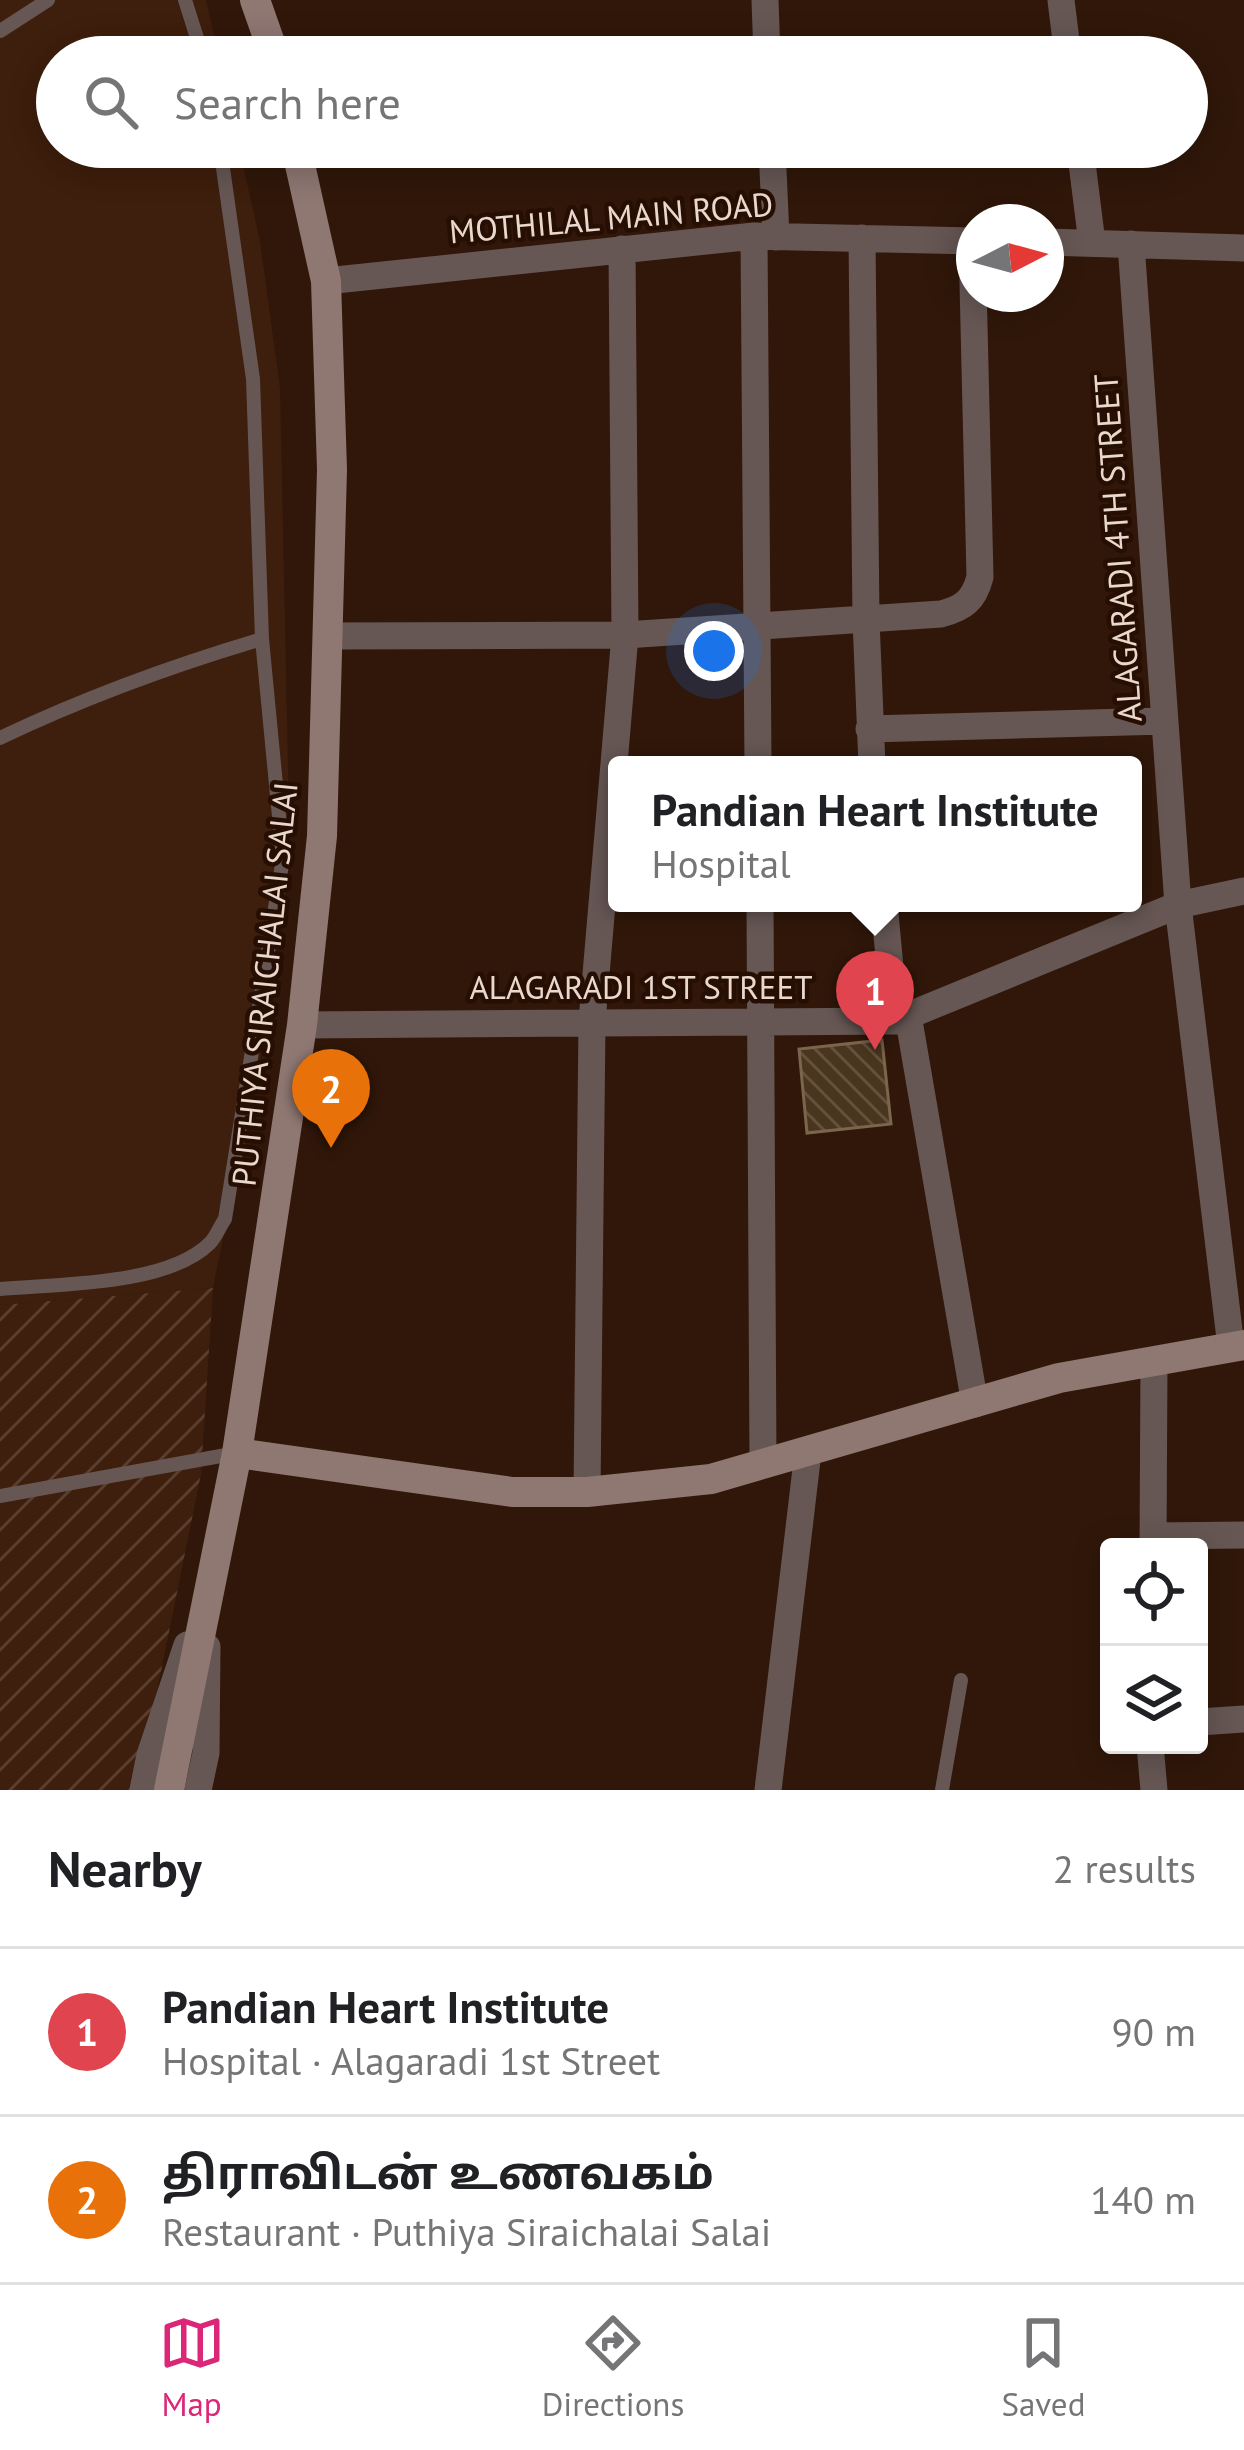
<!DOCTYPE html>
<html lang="en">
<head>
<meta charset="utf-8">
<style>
  :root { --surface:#fff; --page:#f2f2f2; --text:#202124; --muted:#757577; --line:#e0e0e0; --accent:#db2777 }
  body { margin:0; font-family:"PT Sans","Noto Sans Tamil",sans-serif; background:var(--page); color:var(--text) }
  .controls { position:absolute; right:36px; bottom:36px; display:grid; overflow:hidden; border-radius:12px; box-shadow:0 6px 30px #0003 }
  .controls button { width:108px; height:108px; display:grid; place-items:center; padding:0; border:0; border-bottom:3px solid var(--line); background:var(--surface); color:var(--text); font:60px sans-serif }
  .compass { position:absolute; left:956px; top:204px; width:108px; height:108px; border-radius:50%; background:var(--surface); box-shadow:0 6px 30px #0003; rotate:84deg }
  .you { position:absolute; left:714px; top:651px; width:42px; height:42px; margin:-30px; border:9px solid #fff; border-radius:50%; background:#1a73e8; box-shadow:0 0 0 18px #1a73e833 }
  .badge { display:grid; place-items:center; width:78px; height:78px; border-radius:50%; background:var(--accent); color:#fff; font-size:39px; font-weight:700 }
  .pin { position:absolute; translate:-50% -99px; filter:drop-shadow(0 3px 6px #0008) }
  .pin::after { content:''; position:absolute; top:63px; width:42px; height:36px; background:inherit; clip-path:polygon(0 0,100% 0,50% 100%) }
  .popup { position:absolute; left:608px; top:756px; width:534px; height:156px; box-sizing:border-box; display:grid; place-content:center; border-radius:12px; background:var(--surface); filter:drop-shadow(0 3px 9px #0005); font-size:39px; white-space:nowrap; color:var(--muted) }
  .popup b { font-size:45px; color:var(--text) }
  .popup::after { content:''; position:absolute; left:50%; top:100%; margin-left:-24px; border:24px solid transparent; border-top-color:var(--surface) }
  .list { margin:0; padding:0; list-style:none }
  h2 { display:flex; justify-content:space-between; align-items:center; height:156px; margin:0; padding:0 48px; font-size:51px }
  h2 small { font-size:39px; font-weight:400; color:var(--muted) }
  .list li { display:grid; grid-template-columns:78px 1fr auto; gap:36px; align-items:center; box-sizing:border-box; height:168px; padding:0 48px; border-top:3px solid var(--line) }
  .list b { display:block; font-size:45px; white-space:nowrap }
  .list p { margin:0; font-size:39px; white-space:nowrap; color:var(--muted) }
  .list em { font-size:39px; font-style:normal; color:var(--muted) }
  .icon { flex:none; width:66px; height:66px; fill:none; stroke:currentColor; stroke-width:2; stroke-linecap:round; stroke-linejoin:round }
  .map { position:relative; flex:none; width:1244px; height:1790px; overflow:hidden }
  .search { position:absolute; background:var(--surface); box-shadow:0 6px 30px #0003; left:36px; right:36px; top:36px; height:132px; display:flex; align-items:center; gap:30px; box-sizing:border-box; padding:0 42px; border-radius:66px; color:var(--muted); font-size:45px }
  .sheet { height:492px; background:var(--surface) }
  nav { display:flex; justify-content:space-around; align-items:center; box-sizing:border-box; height:168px; border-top:3px solid var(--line); background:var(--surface); font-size:33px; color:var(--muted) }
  nav a { display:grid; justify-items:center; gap:6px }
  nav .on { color:var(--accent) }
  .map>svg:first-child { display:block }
</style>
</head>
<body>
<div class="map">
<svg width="1244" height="1790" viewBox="0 0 1244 1790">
  <defs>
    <pattern id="industrial-furrows" width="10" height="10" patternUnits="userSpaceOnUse" patternTransform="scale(3)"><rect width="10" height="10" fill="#3e1e0c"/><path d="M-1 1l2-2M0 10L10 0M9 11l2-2" fill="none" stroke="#5a3e2e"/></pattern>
    <pattern id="building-back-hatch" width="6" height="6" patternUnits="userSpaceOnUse" patternTransform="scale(3)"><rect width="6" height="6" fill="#4a361e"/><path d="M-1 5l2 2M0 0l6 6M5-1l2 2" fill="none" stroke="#64523e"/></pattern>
  </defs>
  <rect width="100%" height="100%" fill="#301709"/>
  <path fill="#3e1e0c" d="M0,0H206L219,57H57V147H239L260,241L280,388L290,857L263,1043L213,1288L0,1305Z"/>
  <path fill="url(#industrial-furrows)" d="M213,1288L201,1474L137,1790H0V1305Z"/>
  <path fill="url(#building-back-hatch)" stroke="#7b654c" stroke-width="3" d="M882,1040L891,1124L807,1133L799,1049Z"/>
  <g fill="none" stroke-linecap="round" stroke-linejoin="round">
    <path stroke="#665754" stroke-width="14" d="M185,0L203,57
      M0,31L48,0
      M0,738C86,697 171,666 262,639
      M0,1289C57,1284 167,1286 210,1243C216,1237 220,1226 225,1219L283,858L262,639L253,379L220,147
      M0,1496L237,1453
      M942,1790L961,1680"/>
    <path stroke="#665754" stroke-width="27" d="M765,0L767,57
      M1061,0L1068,57
      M772,147L776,237
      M1080,147L1092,243
      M754,236L758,765
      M862,238L866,620L872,765
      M1046,242L1244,248
      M1131,244L1178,905L1231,1347
      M326,281L754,236L974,241
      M328,636L625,635L941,614C964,608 974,600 980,577L972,241
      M869,729L1165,721
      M760,903L763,1464
      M884,903L895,1021
      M908,1015L975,1404
      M302,1025L895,1021L1178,905L1244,891
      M587,1492L592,1021L625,635L622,249
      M1154,1536L1244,1535
      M1153,1547L1154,1362
      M1199,1722L1244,1719
      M1150,1745L1154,1790
      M143,1790L150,1755L187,1645
      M198,1790L206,1753L207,1647
      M768,1790L808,1452"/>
    <path stroke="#8f7772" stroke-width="30" d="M255,0L275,57
      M237,1453L512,1492H587L711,1479L1059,1378L1244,1345
      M169,1790L237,1453L302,1025L322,836L332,470L326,281L296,147"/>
  </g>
  <g text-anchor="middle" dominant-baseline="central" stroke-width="9" stroke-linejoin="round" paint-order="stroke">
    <g font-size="33" fill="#ead8cf" stroke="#260e02">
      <text transform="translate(611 217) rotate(-5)">MOTHILAL MAIN ROAD</text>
      <text transform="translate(1117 548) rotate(-94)">ALAGARADI 4TH STREET</text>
      <text transform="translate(264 984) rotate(-84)">PUTHIYA SIRAICHALAI SALAI</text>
      <text x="641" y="986">ALAGARADI 1ST STREET</text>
    </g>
  </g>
</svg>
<div class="controls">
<button><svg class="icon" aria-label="locate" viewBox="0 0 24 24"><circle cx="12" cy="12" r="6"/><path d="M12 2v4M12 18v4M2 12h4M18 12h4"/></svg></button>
<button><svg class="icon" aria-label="layers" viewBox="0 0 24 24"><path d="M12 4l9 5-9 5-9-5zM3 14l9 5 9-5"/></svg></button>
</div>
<svg class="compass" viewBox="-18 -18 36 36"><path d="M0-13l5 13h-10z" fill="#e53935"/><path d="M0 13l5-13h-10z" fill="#757577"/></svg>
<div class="you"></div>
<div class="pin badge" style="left:875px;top:1050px;background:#e0444e">1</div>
<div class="popup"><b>Pandian Heart Institute</b>Hospital</div>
<div class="pin badge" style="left:331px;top:1148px;background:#e8710a">2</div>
<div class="search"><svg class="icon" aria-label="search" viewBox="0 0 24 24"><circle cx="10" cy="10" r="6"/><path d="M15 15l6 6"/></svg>Search here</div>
</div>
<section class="sheet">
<h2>Nearby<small>2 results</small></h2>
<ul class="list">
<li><span class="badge" style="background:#e0444e">1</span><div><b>Pandian Heart Institute</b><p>Hospital · Alagaradi 1st Street</p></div><em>90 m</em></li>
<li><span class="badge" style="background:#e8710a">2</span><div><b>திராவிடன் உணவகம்</b><p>Restaurant · Puthiya Siraichalai Salai</p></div><em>140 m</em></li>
</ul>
</section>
<nav>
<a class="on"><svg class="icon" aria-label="map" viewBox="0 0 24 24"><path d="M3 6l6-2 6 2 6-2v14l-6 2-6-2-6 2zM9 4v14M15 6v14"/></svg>Map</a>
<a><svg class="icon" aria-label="directions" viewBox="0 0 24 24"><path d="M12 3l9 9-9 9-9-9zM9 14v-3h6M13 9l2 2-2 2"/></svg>Directions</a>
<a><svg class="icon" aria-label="saved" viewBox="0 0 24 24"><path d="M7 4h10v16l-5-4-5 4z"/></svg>Saved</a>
</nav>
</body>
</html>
